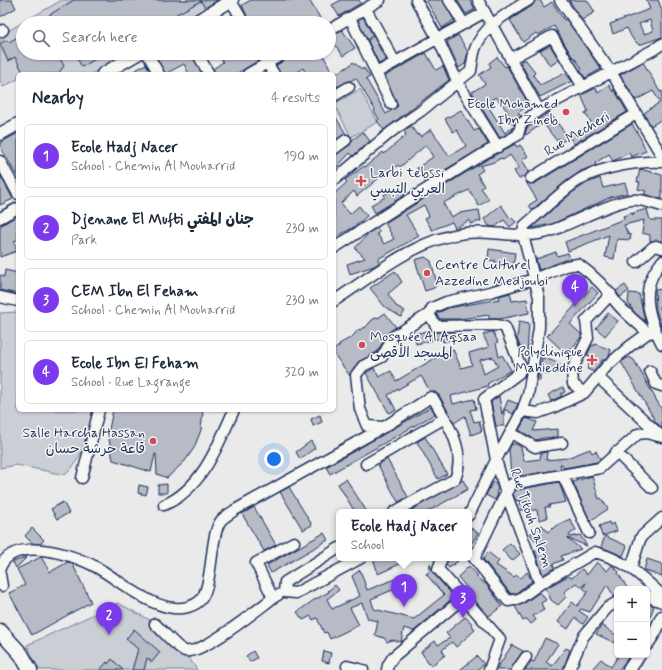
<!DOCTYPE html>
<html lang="en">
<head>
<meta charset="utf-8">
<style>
  :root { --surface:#fff; --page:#f6f6f7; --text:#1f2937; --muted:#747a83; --line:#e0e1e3; --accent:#7c3aed }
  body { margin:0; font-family:Mynerve,"Playpen Sans Arabic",sans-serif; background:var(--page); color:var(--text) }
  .controls { position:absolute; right:12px; bottom:12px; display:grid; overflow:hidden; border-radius:6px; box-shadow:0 1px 3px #0004 }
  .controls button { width:36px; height:36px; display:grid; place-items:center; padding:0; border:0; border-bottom:1px solid var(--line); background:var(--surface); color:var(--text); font:20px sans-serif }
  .you { position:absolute; left:274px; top:459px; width:14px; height:14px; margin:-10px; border:3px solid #fff; border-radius:50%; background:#1a73e8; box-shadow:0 0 0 6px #1a73e833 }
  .badge { display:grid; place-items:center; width:26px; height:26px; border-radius:50%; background:var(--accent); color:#fff; font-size:13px; font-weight:700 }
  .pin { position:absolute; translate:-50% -33px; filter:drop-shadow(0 1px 2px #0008) }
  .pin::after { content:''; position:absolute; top:21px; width:14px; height:12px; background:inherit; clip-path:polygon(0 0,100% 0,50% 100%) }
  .popup { position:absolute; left:336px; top:509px; width:136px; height:52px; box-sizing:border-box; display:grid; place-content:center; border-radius:6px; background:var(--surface); filter:drop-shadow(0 1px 3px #0005); font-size:13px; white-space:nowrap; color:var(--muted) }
  .popup b { font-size:15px; color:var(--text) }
  .popup::after { content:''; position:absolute; left:50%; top:100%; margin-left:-8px; border:8px solid transparent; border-top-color:var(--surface) }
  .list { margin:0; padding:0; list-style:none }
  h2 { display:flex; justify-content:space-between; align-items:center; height:52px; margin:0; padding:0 16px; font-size:17px }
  h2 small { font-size:13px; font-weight:400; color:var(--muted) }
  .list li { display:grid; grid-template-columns:26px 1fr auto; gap:12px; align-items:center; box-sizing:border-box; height:64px; margin:0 8px 8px; padding:0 8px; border:1px solid var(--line); border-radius:6px }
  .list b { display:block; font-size:15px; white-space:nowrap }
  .list p { margin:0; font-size:13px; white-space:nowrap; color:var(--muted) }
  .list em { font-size:13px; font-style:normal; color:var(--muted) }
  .icon { flex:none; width:22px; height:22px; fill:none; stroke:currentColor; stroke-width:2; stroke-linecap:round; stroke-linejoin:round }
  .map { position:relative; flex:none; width:662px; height:670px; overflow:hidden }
  .search { position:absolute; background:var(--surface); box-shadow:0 1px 3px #0004; left:16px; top:16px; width:320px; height:44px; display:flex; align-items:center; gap:10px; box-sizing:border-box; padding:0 14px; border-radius:22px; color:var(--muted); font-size:15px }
  .panel { position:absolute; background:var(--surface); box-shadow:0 1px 3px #0004; left:16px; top:72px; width:320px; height:340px; border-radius:6px }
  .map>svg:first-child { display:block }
</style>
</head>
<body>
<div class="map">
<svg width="662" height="670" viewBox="0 0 662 670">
  <rect width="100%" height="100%" fill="#e9eae9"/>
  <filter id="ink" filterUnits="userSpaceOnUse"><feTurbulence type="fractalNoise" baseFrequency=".025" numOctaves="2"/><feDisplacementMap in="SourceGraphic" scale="8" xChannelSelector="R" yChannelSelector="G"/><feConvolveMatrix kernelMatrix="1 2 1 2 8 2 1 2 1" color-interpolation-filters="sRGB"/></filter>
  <g filter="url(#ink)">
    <path fill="#caced5" stroke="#727e9a" d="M62,0H220L180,23H23V53H127L91,74H18V79L3,87L0,82V42L6,32Z
      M360,89L378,122L351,137L334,104Z
      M18,312V410H92C91,432 82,460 65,475L17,465L0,468V313Z
      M118,603L161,626L185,652L197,670H39L27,645Z"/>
    <path fill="#b6bbc6" stroke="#1b2f5e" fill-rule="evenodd" d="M0,0H12L16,8L0,17Z
      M74,0H218L205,8L201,1L160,23H53L49,15Z
      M251,0H309L322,21L318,23H250L242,5Z
      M341,0H359L361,3L339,16L332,5Z
      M426,0H443L454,20L442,28Z
      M457,0H470L475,9L466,14Z
      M535,0H540L544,7L552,2L564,20L566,19L601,69L585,78L580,70L582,69L574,57L573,58L554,26L538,35L536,33L523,42L510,20L532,6Z
      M569,0H587L595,12L582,20Z
      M646,0H658L662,10V37L639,45L632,38L627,28L613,34L610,24L650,9ZM650,20L653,31L644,34L639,24Z
      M232,15L236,23H218Z
      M363,17L386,60L379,64L368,41L372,36L367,40L358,20Z
      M342,30L355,48L343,56L336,46L329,49V38Z
      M23,34V53H57L64,66L58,74H24L15,57L8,61L0,44L6,40L9,42Z
      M458,35L468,52L465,64L459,68L447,42Z
      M550,45L559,60L550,66L540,50Z
      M74,53H106L82,67Z
      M158,53H191L202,74H189L184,64L165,74L155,55Z
      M218,53H238L240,56L244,53H255L258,61L236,74H215L213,69L223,62Z
      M291,53H322L333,74H306L303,68L294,74H280L276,65L289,58Z
      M426,53L436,70L443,66L449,80L384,130L377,121L379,119L374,111L375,110L356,78L334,88V75L349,66L353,62L363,70L364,68L370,77L366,79L386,114L398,106L385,76Z
      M497,57L505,67L507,66L529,105L518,113L521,116L514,125L503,115L508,112L496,97L486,103L505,133L513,127L512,131L500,138L472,92L485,84L479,75L491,67L489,63Z
      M523,60H526L532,68L535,73L533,75L540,85L565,73L572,81L540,97L520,62Z
      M643,62L660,92L662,91V119L651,126L644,113L660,102L653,91L636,100L620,75Z
      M146,64L152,74H129Z
      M609,85L613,92L614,89L627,112L574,144L569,136L592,124L585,113L588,111L581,95L596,88L598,93Z
      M461,110L474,131L479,129L488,144L425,182L417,168L433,157L426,145L400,167L398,165L385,176L384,174L357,196L354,191L341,203L350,214L359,206L367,216L354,227L334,238V194L347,182L345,180L364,166L365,167L383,152L384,154L406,135L404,131L411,126L417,135L419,134L421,137L431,129L449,156L466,146L457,130L453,132L445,119Z
      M549,112L568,137L562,142L559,138L556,140L543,123L526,135L525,134L527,128Z
      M334,114L346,134L334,141Z
      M632,124L641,139L646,151L631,157L629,153L613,161L609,154L595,163L596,165L581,171L565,182L532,210L529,205L537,200L526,182L534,184Z
      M363,132L370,141L353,156L350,153L337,167L334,164V155L350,145L352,140Z
      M18,133V178L0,146V143Z
      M515,144L517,147L520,145L528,156L522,160L529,171L526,175L525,179L523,176L519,179L514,171L519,168L510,155L503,160L501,158L494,162L480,166L483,170L477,174L484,186L481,188L489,199L479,206L469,190L443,203L451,217L459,213L479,210L481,221L470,224V220L455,228L452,222L432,230L425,218L429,216L424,205L406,215L419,236L378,259L379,263L374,266L350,274L347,264L365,258L355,248L370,232L377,228L380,231L377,234L384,244L394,239L385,223L486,160Z
      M640,169L662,175V199L644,194L646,191L638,189L640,182H637Z
      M0,175L13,199L0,205Z
      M600,178L603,188L625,183L628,193L611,197L552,224L531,228L573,192L587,183Z
      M403,188L405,195L375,213L371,205L385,197L384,194Z
      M501,205L510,218L511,217L516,222L510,227L504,220L495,227L489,226L484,219Z
      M647,209L650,220H662V241H650V235L642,233L644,220L624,225L628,234L631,235L630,240L617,239L614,259L605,257L609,235L568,251L565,242L624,219L623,216L632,213L633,215V213Z
      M18,215V239L14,242L17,251L0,257V226Z
      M489,249L515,253L513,268L495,264L496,261L488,260Z
      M556,252L557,256L568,253L570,259L539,270L536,259Z
      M425,257L431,261L437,284L434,288L425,291L415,260Z
      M5,270L18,273V294L0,290V275L4,277Z
      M395,271L402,282L388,294L396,306L405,311L401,317L385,307L370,288Z
      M625,285L629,291L620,297L616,291Z
      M592,287L598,293L570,324L581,334V337L568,353H565L547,336Z
      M655,289L662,290L660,309H662V329L656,310Z
      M510,293L512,301L527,299L529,313L499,319H489V315L459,319H440L436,314L448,308L500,299L499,296Z
      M629,293L639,294L645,321L635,313L628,303Z
      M385,313L396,327L389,332L377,352L358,362L350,376L334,354V350L340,345L339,344L352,337L359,329L360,330L364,327L365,328L372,320L377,317L378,318Z
      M608,313L618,321L605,336L596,328Z
      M519,321L529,323L527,354H523L517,339Z
      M431,330L436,332H454L455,339L443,342L442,338L416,344L414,334Z
      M490,332H493L498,342L496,343L499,357L502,355L511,370L487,384L488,386L451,396L453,404L474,399L476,409L470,410L474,422L479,421L482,431L471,435L465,416L454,423L439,395L430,391L421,376L388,395L396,410L389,413L366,373L374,368L379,377L391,371L396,381L437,357L436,356L453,349L461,368L472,365L469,353L489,347L483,335ZM493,357L498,366L484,374L480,360Z
      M595,344L611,350L609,356L604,360H602L594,372L587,369L592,357L587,355L592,345L594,346Z
      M629,357L634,360L662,410V428L656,422L621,362Z
      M542,358L560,363L557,374L549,371L548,375L540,372V381H537Z
      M563,387L565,392L561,394L562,396L551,401L548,395Z
      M499,396L502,414L508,400L518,404L513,414L504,409V426H496L491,402Z
      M431,407L435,414L330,474L326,467Z
      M113,410H203L201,430L194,448L185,461L167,478L157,474L156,454H155L151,472L113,460L108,434Z
      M320,415L322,422L313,426L311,419Z
      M526,418L537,422L533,431L558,429V437L543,438L536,440L519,430Z
      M425,437L447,474L438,479L417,442Z
      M311,441L315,448L300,459L296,452Z
      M512,444H516L521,447L524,461L540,459L541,453L547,452L546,460L567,458L590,449L592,453L596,451L600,459L597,462L564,468L562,464H560L561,469L511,478L509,449Z
      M387,459L408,497L398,502L378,465Z
      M592,476L599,499L601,498L608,509L590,521L573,482Z
      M346,479L367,512H355L338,484Z
      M463,480L468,489L427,512H408Z
      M493,482L496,484L498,489L496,493L498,494L495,500L486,495Z
      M559,482L566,502L549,505L550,507H545L547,518L539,520L537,510H520L521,500L516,501L513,494L516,490Z
      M167,484V493H158V485Z
      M139,485L148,487L146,495L138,493Z
      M289,487L312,525L303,530L280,492Z
      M63,502L69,513L57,519L51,509Z
      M254,507L276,545L264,551L242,514Z
      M570,519L576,530L569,535L570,537L580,535L587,546L567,538L581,549L561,556L563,560L553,564L554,568L543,575L535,551L542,549L530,534L542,525L548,532L557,525Z
      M609,522L610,525L614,523L617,531L602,536L599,526Z
      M469,527L478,533L470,546H469Z
      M32,528L44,540L40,544L32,543L25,536Z
      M324,533L328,540L271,573L267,565Z
      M605,536L627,546L623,556L601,547Z
      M510,543L520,554L513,560H511L502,550Z
      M488,552L499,561L496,565L514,577L517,575L521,578L527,572L532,581L516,593L511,594L483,559Z
      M27,557L16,568L13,562Z
      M41,557L50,572L68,562L72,563L91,602L32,635L9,593L25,585L17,569Z
      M373,558H413L378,574Z
      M448,558H455L458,561L449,568L446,565Z
      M647,559L662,564V577L644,570Z
      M597,562L607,571L612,565L619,572L618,573L628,589H617V596H614L607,585L590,612L581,609L579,611L588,617L583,624L575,618L568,629L558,622L572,602L577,606L588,592L583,588L586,583L581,587L576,583L564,592L567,596L558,605L551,600L546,588L568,576L572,578L582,569L587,575Z
      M430,564L433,573L454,597L414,631L404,628L401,642L392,640L387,642L384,638L375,635L378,621L368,619L362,603L350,608L359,625L330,639L327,632L324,633L317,618L313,620L311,616L303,620L297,612L314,600L329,592L328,591L335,585L339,590L327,599L332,609L360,596L352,576L360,570L367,590L410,573L414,581L371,599L374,609L414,619L444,595L426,574L429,572Z
      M469,566L478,576L476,577L487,585L502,606L489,616L465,590L467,588L458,577Z
      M540,592L546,600L541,603L544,610L533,616L536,620L531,624L527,619L523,621L515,606L523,604Z
      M647,603L654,606L648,623L647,622Z
      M465,617L470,621L475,630L456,647L452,642L442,650L445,655L431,666L421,652L435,641L438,645L450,638L446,633Z
      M602,625L617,636L615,643L596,634Z
      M134,629L160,652L152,662L147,658L144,670H132L138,649L126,639Z
      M545,638L558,644L546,662L552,666L566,648L570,650L563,670H525L531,661L534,662Z
      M512,645L523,651L511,670H496Z
      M253,651L257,658L250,662L246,656Z
      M324,651L331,653L329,663L322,661Z
      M619,655H630L619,670H591L601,659L611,667Z
      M477,656L484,664L477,670H460Z
      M112,659L123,670H100L107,662L108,664Z"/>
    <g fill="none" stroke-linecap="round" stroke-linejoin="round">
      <g stroke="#1b2f5e" stroke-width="13">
        <path id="minor" d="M416,0L438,39L458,83L498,147
          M449,0L464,24
          M478,0L539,110
          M560,0L611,72L662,156
          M231,1L244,23
          M366,9L395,62
          M350,18L391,104
          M329,30L380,0
          M0,32L3,30
          M147,53L159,74
          M197,53L209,74
          M261,53L274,74
          M510,59L552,36L583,87
          M376,73L485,12
          M248,74L285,53
          M334,96L349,87
          M334,149L346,140
          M0,161L18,194
          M531,178L636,114
          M334,180L391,132L421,111L471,71C472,64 473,56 475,49C484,25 508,13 529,0
          M0,218L18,208
          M334,248L393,210L483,154L518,135L521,124L539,110L653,50L662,44
          M662,261C659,266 654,271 652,277C642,298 652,325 662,344
          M636,262L653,247L656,246L662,248
          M0,297L18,301
          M334,301C374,275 416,239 465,233C491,230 519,239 544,233C568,227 617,197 639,200C646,201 655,204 662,206
          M650,371L656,384L662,386
          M598,377L662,437
          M584,393L573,384L572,370L588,338L586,321L611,294
          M522,411L538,413L552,408L584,393L607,366L630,346L648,333L655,332
          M511,433L535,447L562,443
          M616,452L652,488
          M366,464L445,418
          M563,476L589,533
          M82,478L99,410
          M164,505C202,489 218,445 234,410
          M394,512L455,479C467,451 447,422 433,398L431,397L384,427L367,426L360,409L356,375L363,366L382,357L394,336L429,314
          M469,515L496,460L484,399L519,373L521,367L505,327L497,325L436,326L429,314L432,308L446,302L490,292L534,279L566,266L578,264C593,275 605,286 615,301C624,313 638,323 648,333
          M339,548L285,582L284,592L296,593L361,558
          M469,552L508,601L519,599L540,584L595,552C626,561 639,574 662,595
          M475,557L506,493L512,484L600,468L638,434L646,433L662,437
          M442,558L438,569L500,639L489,670
          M0,568C13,535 73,554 96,567C122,581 165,623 197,603C214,593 209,538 220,522C223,517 230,514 235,510L384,427
          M631,568L641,537L662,518
          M0,574L2,586
          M540,584L506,493L496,460L522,411L528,395L539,328V297L523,235L524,226C541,212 565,187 584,177C602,168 641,160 662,162
          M278,595L273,598L256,563L294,542
          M647,596L662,602
          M155,624C162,630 177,648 185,651C202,655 258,609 273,598
          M347,666L363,670
          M387,670L388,665L393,657L462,599
          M517,670L526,657
          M569,670L583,637L607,608L617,602"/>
      </g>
      <g stroke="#1b2f5e" stroke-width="15">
        <path id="major" d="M194,23L232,0
          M103,74L139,53
          M0,134L18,124
          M647,644L655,632L662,617
          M629,670L639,655"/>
      </g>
      <g stroke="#1b2f5e" stroke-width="17">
        <path id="highway" d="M0,631L21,654L30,670"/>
      </g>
      <use href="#minor" stroke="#f6f6f2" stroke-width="10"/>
      <use href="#major" stroke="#f6f6f2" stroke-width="12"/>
      <use href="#highway" stroke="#f6f6f2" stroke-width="14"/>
    </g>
  </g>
  <g fill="#d1495b" stroke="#f6f6f2" stroke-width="1.5">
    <circle cx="566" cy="112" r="4"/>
    <path d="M359 175h4v4h4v4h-4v4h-4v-4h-4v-4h4z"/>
    <circle cx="427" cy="273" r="4"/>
    <circle cx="362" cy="345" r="4"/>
    <path d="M590 354h4v4h4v4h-4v4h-4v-4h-4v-4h4z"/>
    <circle cx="153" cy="441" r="4"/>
  </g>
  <g text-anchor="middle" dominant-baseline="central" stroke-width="3" stroke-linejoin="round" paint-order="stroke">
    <g font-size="14" fill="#1b2f5e" stroke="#f6f6f2" text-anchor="end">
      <text x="558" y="104">Ecole Mohamed<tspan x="558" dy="16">Ibn Zineb</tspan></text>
      <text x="370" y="173" text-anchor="start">Larbi tebssi<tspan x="370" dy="16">العربي التبسي</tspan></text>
      <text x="435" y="265" text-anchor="start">Centre Culturel<tspan x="435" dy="16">Azzedine Medjoubi</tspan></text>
      <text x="370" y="337" text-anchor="start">Mosquée Al Aqsaa<tspan x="370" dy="16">المسجد الأقصى</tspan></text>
      <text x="583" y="352">Polyclinique<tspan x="583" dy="16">Mahieddine</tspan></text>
      <text x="145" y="433">Salle Harcha Hassan<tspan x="145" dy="16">قاعة حرشة حسان</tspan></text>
    </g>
    <g font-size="14" fill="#1b2f5e" stroke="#f6f6f2">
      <text transform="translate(577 134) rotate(-31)">Rue Mecheri</text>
      <text transform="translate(531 518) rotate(71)">Rue Titouh Salem</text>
    </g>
  </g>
</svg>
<div class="controls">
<button>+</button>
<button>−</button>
</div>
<div class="you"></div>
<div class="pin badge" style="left:404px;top:607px">1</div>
<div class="popup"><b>Ecole Hadj Nacer</b>School</div>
<div class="pin badge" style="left:109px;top:635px">2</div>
<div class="pin badge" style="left:463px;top:618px">3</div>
<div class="pin badge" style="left:575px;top:307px">4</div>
<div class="search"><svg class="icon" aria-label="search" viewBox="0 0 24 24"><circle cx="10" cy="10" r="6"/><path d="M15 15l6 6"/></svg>Search here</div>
<section class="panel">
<h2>Nearby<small>4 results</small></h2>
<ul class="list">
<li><span class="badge">1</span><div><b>Ecole Hadj Nacer</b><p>School · Chemin Al Mouharrid</p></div><em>190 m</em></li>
<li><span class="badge">2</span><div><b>Djenane El Mufti جنان المفتي</b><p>Park</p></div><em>230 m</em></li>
<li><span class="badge">3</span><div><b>CEM Ibn El Feham</b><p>School · Chemin Al Mouharrid</p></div><em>230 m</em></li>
<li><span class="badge">4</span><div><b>Ecole Ibn El Feham</b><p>School · Rue Lagrange</p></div><em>320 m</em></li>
</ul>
</section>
</div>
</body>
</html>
